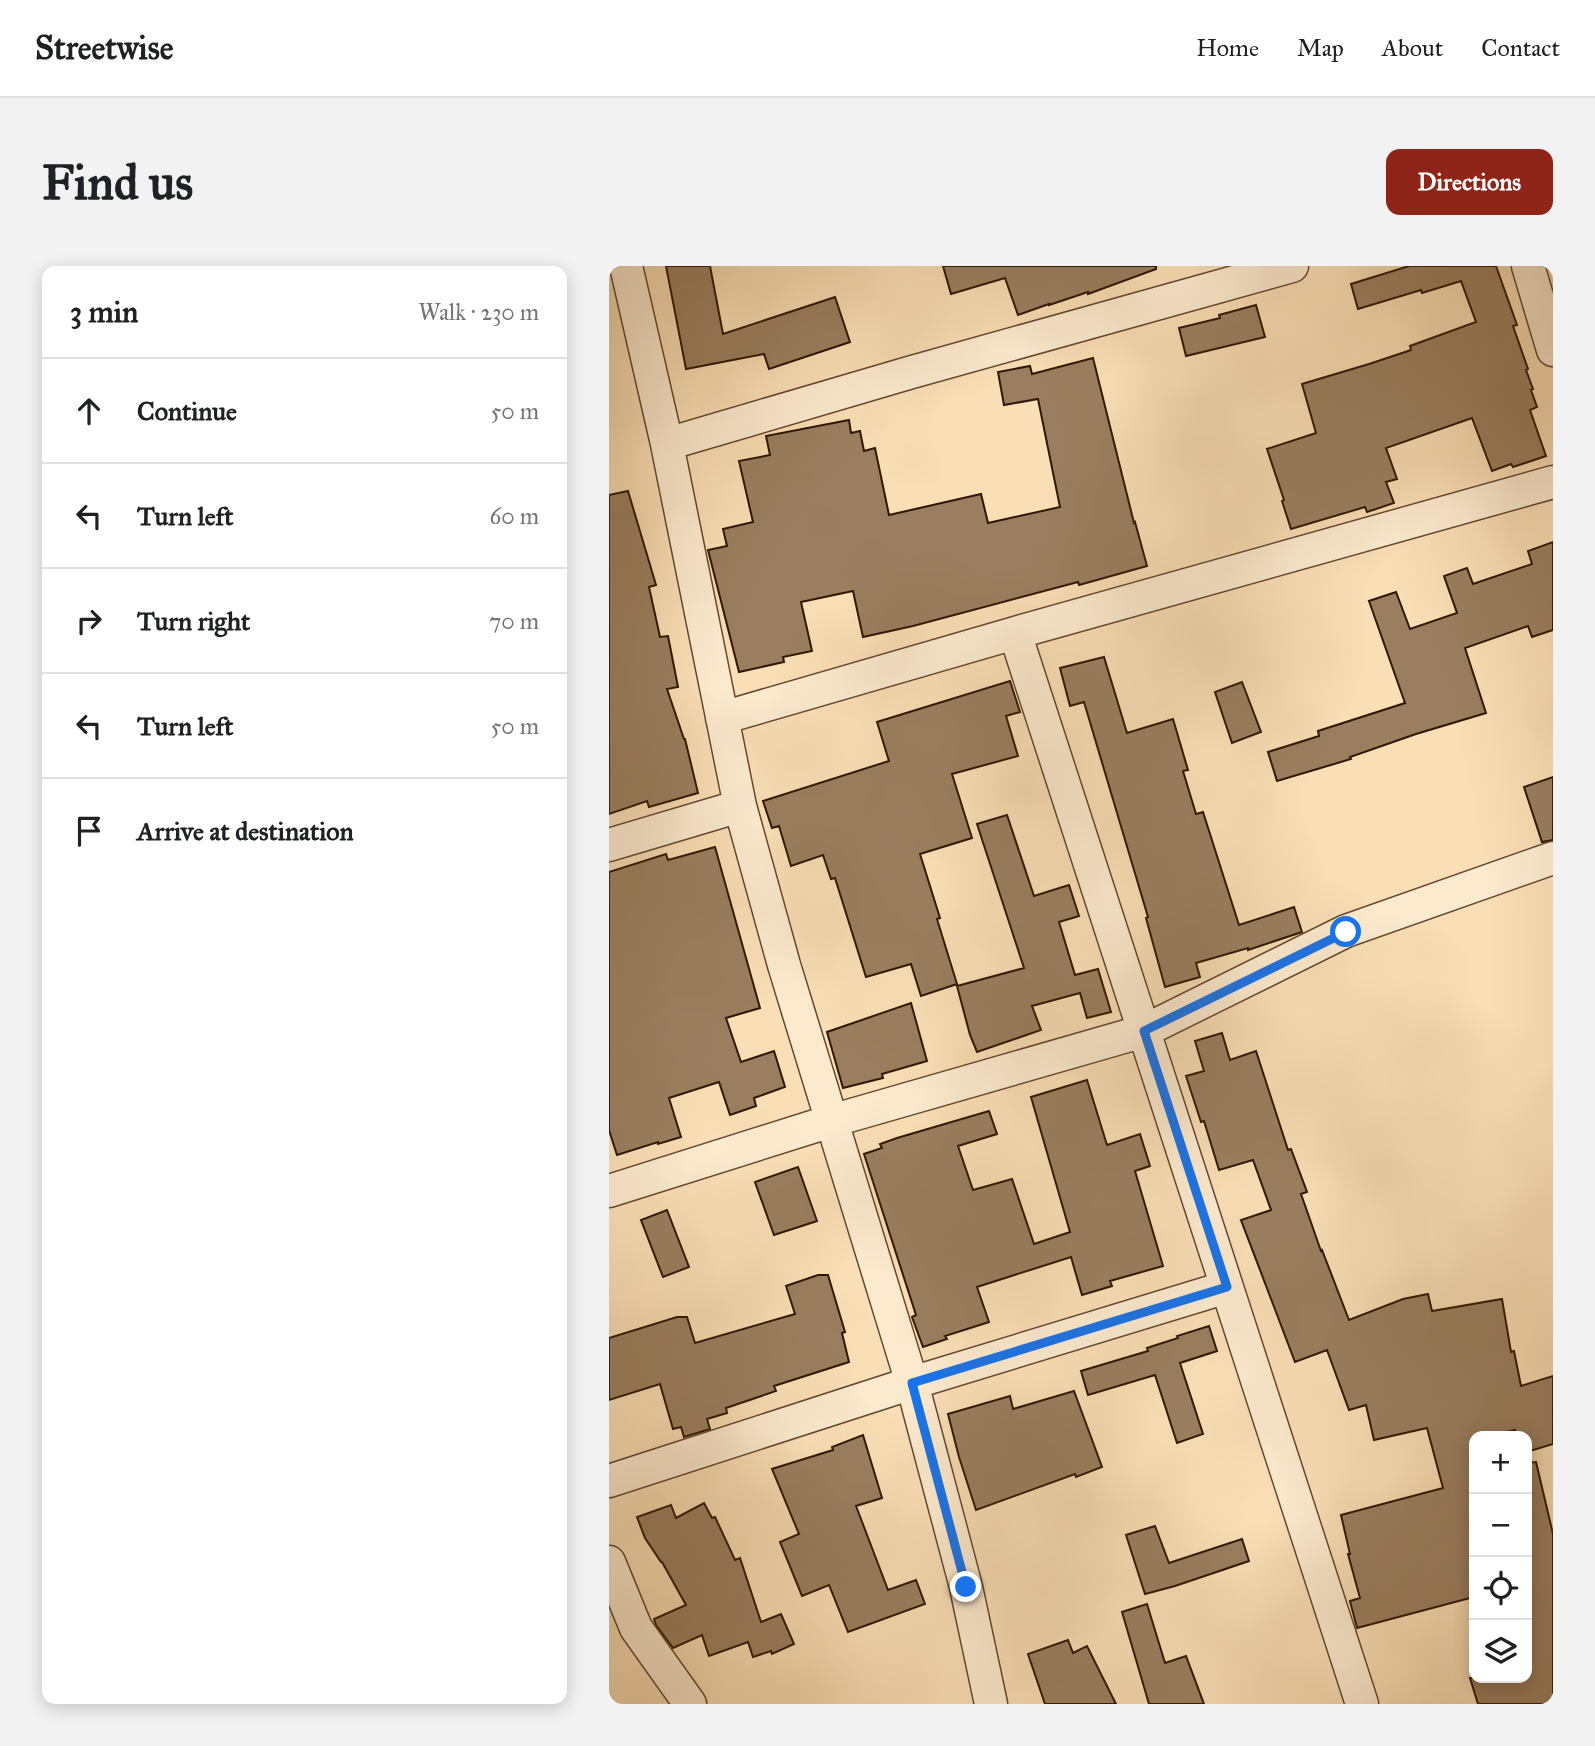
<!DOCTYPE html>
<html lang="en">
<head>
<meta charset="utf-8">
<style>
  :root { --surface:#fff; --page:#f2f2f2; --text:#202124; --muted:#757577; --line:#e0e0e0; --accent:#8f2418 }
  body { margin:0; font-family:"IM FELL Great Primer",serif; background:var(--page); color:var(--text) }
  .controls { position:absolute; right:21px; bottom:21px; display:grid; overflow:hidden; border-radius:14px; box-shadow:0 4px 18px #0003 }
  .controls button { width:63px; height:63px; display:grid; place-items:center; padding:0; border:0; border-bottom:2px solid var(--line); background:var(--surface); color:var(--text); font:35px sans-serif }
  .stop { position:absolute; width:21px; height:21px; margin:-16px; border:5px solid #1a73e8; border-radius:50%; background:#fff }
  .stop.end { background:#1a73e8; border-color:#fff; box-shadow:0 2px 7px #0008 }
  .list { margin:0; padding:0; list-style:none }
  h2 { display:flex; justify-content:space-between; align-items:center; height:91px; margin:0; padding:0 28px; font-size:30px }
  h2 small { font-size:23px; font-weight:400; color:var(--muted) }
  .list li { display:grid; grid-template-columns:46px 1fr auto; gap:21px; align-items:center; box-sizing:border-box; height:105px; padding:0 28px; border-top:2px solid var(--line) }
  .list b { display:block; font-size:26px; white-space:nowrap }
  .list em { font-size:23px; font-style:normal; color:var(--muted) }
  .icon { flex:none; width:38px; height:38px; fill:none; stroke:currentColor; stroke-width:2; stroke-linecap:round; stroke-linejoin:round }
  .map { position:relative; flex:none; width:944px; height:1438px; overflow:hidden; border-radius:14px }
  header { display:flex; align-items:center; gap:42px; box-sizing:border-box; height:98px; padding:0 35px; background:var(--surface); border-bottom:2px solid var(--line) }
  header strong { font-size:33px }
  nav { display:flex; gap:38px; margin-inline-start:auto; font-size:24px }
  .intro { display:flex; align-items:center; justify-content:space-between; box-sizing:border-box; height:168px; padding:0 42px }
  h1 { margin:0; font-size:49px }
  .button { padding:18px 32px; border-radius:14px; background:var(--accent); color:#fff; font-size:24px; font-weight:700 }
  main { display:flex; gap:42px; padding:0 42px }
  aside { flex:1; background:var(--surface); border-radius:14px; box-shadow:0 4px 18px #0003 }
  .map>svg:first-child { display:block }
</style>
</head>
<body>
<header>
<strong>Streetwise</strong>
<nav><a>Home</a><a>Map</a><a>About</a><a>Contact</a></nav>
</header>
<div class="intro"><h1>Find us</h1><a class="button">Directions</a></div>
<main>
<aside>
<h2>3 min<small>Walk · 230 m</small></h2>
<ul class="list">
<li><svg class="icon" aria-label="ahead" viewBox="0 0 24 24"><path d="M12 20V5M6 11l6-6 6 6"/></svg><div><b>Continue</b></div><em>50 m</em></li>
<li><svg class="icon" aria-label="left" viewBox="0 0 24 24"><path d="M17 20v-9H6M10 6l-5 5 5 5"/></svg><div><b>Turn left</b></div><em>60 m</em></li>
<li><svg class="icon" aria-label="right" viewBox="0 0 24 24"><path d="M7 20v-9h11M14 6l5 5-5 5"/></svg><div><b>Turn right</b></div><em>70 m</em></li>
<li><svg class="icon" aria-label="left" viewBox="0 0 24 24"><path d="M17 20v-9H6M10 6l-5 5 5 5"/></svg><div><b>Turn left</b></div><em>50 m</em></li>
<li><svg class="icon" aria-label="arrive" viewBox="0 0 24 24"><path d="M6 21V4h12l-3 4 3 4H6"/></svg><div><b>Arrive at destination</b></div></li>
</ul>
</aside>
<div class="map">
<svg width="944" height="1438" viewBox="0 0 944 1438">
  <rect width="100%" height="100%" fill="#fadeb5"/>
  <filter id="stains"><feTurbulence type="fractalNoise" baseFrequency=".00286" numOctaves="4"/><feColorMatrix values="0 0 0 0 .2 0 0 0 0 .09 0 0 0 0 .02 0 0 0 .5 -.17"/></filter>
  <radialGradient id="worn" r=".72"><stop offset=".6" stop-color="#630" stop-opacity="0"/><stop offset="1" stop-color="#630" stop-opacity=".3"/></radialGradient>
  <path fill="#9a7e5f" stroke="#311702" stroke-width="2" d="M57,0H101L114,68L226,31L241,76L160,103L155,88L77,103Z
    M334,0H547V3L479,28V26L440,39V38L409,49L396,12L342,28Z
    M800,0H887L908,59L904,60L919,103L917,104L924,123L922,124L928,141L921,144L937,190L904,201L902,198L883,205L863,152L777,182L788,213L777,216L785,237L758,246L756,241L682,263L673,235L675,234L658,183L707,167L693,118L760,98L802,84L801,80L867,56L852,15L813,27L812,24L749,43L742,18Z
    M647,39L656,71L577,90L570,62L611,52L610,49Z
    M484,92L525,257L526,256L538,300L470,319L469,316L304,360L254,371L244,325L192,336L203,385L174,391L175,396L130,406L99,284L118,280L114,263L144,256L130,195L161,189L157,170L240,154L242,167L251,165L255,185L266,182L280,249L372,228L379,257L451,241L429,133L395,139L389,106L421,100L423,108Z
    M19,225L47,319L40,321L51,371L59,370L69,421L58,423L75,473H76L89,527L40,541L38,535L0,548V229Z
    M944,276V364L923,371L919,360L856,382L877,447L807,468L741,491L742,493L668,515L659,486L710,470L709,465L796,437L760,335L787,326L801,363L848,347L835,310L858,302L864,318L923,298L919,285Z
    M495,391L518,467L564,453L579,504L574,505L587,548L594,546L630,659L685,641L693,666L639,684V682L587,697L591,711L556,721L537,652L539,651L475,436L461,440L451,402Z
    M401,415L411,446L397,450L409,490L343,508L363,572L311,588L331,652L328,653L348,718L312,730L302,698L257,711L226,612L222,613L214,589L182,600L170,560L163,562L154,535L280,495L268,456Z
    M633,416L652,466L623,477L606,426Z
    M944,511V574L933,576L915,521Z
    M398,549L425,630L460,619L470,650L450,656L466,709L489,703L502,746L478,752L471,727L423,740L432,764L368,786L361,769L348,720L415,702L368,558Z
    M106,581L151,742L117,752L132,796L165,785L176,821L145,832L147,840L121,849L110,816L60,832L72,871L49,878V876L8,889L0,864V606L57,588L59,594Z
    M302,737L318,795L273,808L274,812L234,822L218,766Z
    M613,767L621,794L647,785L679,884L682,883L698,926L692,928L712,985L713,984L740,1054L794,1033L819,1028L823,1045L893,1033L902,1086L905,1085L912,1120L944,1110V1178L918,1186V1170H908L906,1164L881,1170H865V1331L748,1362L741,1335L751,1332L739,1288H741L732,1249L834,1222L818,1162L765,1174L757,1139L740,1144L718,1084L686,1096L632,954L662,944L644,894L610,904L595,855L592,856L577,810L595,805L586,775Z
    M478,814L498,879L531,868L541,900L526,905L554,1000L501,1015L503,1020L473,1029L462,991L368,1021L380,1056L336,1070L338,1073L314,1081L303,1051L307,1049L255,888L273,882L271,878L288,872L380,845L388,868L349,880L364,924L403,913L425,978L461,966L422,831Z
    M189,901L208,955L165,969L146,916Z
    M58,944L80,1001L54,1011L32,954Z
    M209,1009H219L236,1066L233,1067L240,1096L165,1120L167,1125L117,1142L118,1147L98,1153L101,1163L75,1171L72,1161L64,1163L51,1118L0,1134V1072L68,1051H78L86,1077L186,1048L177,1020Z
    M600,1060L608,1085L571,1097L594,1168L568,1177L546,1109L479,1129L472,1105L539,1085L538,1082L569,1072L568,1070Z
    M465,1125L493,1201L467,1211L466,1208L367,1244L350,1191L339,1148L401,1130L404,1143Z
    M254,1169L273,1232L247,1240L279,1324L307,1314L316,1338L239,1366L220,1319L193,1330L171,1276L190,1268L163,1203L224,1184L223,1181Z
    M927,1196L944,1268V1438H869L861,1412H918V1197Z
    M95,1237L103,1252L106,1251L126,1294L131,1292L152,1356L172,1348L185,1378L163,1388L162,1385L144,1391L139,1376L100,1390L93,1369L64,1382L47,1359L45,1353L77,1339L53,1296H52L36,1272L28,1251L62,1239L67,1252Z
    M546,1260L560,1297L633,1273L640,1295L566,1320L536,1328L517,1269Z
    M538,1338L556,1397L577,1390L595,1438H540L513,1346Z
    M459,1374L464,1387L478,1380L507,1438H436L419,1388Z"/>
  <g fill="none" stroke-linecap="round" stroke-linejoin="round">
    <g stroke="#63492f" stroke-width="35">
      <path id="minor" d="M17,0L58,178L131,540L175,699L303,1117L357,1321L382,1438
        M919,0L944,84
        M58,178L303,106L683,0
        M406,367L753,1438
        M113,452L406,367L944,216
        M0,579L131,540
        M0,925L222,855L535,765L737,665L944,592
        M0,1215L303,1117L618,1021
        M0,1296L27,1362L81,1438"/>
    </g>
    <use href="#minor" stroke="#fceacf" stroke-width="32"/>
  </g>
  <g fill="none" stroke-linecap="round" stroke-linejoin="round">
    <path stroke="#1a73e8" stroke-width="9" d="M357,1321L303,1117L618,1021L535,765L737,666"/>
  </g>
  <rect width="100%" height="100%" filter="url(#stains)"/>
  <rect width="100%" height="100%" fill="url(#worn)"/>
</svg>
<div class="controls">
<button>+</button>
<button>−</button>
<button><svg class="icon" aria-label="locate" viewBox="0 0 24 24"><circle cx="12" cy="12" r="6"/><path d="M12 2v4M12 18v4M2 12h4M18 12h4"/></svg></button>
<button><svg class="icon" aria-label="layers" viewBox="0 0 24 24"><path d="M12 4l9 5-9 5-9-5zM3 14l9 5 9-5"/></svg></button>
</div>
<div class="stop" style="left:737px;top:666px"></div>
<div class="stop end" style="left:357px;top:1321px"></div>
</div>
</main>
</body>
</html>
